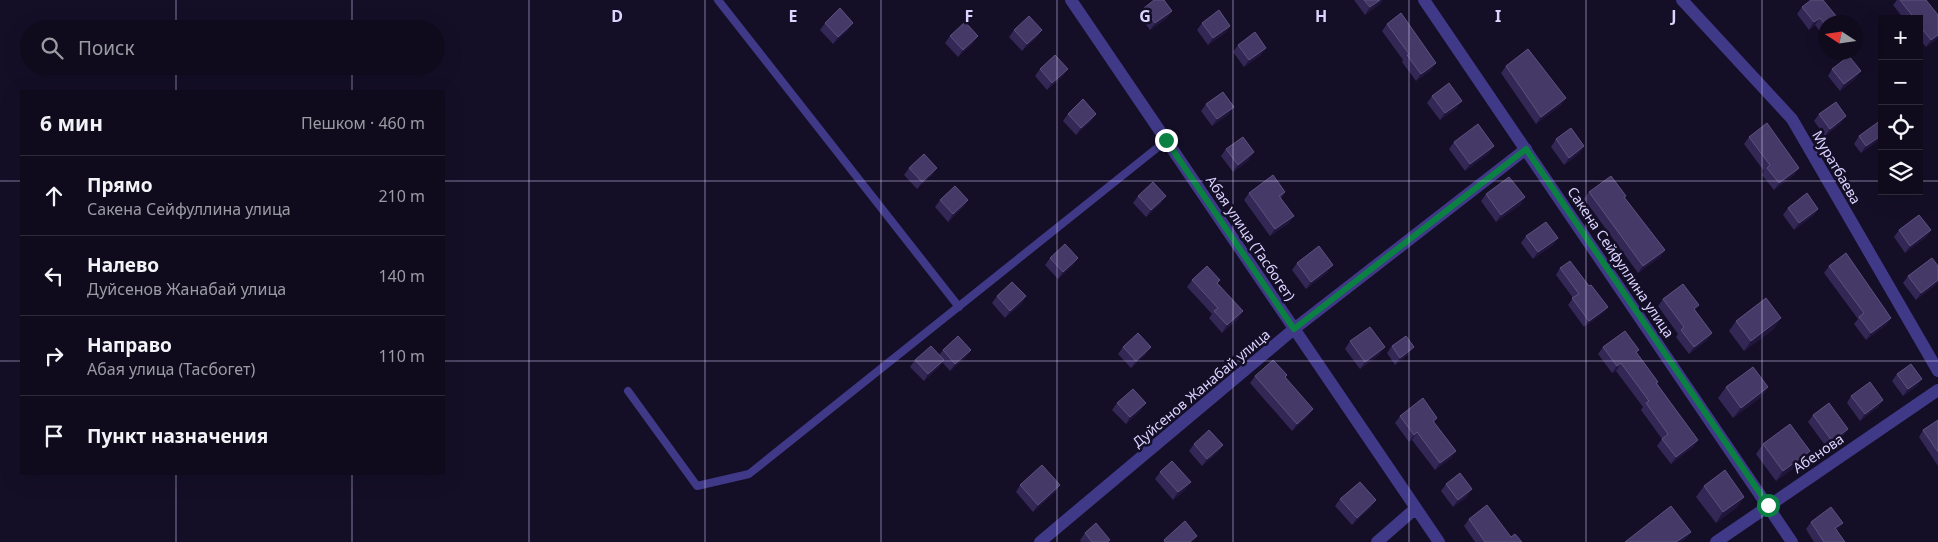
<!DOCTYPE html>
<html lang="ru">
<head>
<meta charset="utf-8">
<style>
  :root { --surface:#0f0b1d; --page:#181426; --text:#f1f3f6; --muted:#9b9ba4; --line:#2f2b3b }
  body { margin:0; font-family:"Noto Sans",sans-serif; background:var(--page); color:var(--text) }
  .controls { position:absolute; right:15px; top:15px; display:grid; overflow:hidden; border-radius:0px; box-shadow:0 5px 20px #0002 }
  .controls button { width:45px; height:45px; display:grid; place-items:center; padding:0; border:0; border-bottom:1px solid var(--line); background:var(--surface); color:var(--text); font:25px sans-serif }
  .compass { position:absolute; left:1818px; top:15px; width:45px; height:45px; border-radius:50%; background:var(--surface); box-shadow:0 5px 20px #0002; rotate:282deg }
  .stop { position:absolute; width:15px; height:15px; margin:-11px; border:4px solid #0b8043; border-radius:50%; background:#fff }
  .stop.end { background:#0b8043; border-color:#fff; box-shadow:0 1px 5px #0008 }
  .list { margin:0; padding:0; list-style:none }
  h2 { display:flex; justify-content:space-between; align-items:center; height:65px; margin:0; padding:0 20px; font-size:21px }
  h2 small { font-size:16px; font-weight:400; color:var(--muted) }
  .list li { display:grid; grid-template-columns:32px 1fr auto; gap:15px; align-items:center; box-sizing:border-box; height:80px; padding:0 20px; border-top:1px solid var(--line) }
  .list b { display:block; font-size:19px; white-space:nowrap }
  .list p { margin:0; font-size:16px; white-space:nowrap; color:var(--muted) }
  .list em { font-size:16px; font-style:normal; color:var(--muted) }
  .icon { flex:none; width:28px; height:28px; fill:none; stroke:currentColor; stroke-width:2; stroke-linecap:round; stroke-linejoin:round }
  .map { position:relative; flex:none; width:1938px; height:542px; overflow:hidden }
  .search { position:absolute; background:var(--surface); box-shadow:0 5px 20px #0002; left:20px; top:20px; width:425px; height:55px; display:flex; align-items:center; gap:12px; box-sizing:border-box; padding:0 18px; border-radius:28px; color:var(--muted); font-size:19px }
  .panel { position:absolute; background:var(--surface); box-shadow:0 5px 20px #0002; left:20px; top:90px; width:425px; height:385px; border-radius:0px }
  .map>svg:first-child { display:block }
</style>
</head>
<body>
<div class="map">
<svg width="1938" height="542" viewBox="0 0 1938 542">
  <rect width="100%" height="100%" fill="#140f27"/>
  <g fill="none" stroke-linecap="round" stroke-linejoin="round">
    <path stroke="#403987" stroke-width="8" d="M718,0L959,307
      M628,391L697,486L749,474L1167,140"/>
    <path stroke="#403987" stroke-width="12" d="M1071,0L1439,542
      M1424,0L1792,542
      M1682,0L1792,119L1938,371
      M1040,542L1294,329L1526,149
      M1377,542L1416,508
      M1716,542L1938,390"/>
  </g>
  <path fill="#332755" d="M1354,0H1383L1381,3L1365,15Z
    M1897,0H1926L1938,38L1926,47L1919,38V19H1904L1893,5Z
    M1802,7L1841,22H1826V39L1815,25L1809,30L1797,14Z
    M1144,8L1172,11L1167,18L1150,30L1139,15Z
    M825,23L848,30L833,44L820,30Z
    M1202,23L1230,26L1225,33L1208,45L1197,30Z
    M1387,24L1436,63L1431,70L1416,81L1402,62L1403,60L1382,31Z
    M1014,30H1042L1037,37L1022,51L1009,37Z
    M950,36L973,43L958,57L945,43Z
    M1238,45L1261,55L1244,67L1233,52Z
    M1506,66L1566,98L1561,105L1536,124L1501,73Z
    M1040,69L1063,76L1047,90L1035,76Z
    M1832,69L1856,78L1840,91L1828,76Z
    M1432,96L1457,108L1440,120L1427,103Z
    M1206,104L1229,114L1212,126L1201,111Z
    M1068,114H1096L1091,121L1076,135L1063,121Z
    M1819,114L1841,123L1825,136L1814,121Z
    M1859,136L1882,138L1861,153L1854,144Z
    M1749,137L1799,168L1794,175L1774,190L1762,175L1764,171L1744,144Z
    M1556,139L1580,153L1564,165L1551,147Z
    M1454,142L1489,153L1465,171L1449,149Z
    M1226,149L1249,160L1233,172L1221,156Z
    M909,168H937L932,175L917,189L904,175Z
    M1285,192L1281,198L1289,223L1270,236L1244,200L1249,193Z
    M1589,192L1624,198L1665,250L1660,257L1638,273L1584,199Z
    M1486,194L1525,197L1520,205L1496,222L1481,201Z
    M1138,196L1161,203L1146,217L1133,203Z
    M940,200H968L963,207L948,222L935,207Z
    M1788,208L1818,209L1813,216L1794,230L1783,215Z
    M1899,230H1931L1926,237L1905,253L1894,237Z
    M1526,236L1558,238L1553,245L1533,259L1521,243Z
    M1050,258H1078L1073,265L1058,279L1045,265Z
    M1297,263L1328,272L1306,289L1292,270Z
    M1829,266L1891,318L1886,325L1866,340L1854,324L1858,319L1824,273Z
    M1560,268L1608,307L1603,313L1584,327L1568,305L1573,298L1556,275Z
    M1908,276L1938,283L1916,300L1903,283Z
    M1192,280L1217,284L1238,319L1222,333L1209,318L1212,314L1187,287Z
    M997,296H1026L1021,304L1005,318L992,303Z
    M1663,299L1695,310L1712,333L1707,340L1689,354L1676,337L1678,334L1658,306Z
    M1736,321L1774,329L1744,351L1729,331Z
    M1350,341L1380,354L1360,369L1345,349Z
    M1392,346L1409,354L1395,365L1387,353Z
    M1123,347L1146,354L1131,368L1118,354Z
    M1603,347L1637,353L1658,382L1657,383L1698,440L1693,447L1671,464L1657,446L1662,439L1641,410L1643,407L1616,371L1612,373L1598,354Z
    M943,350L966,357L950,371L942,362L939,367L924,381L910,367L915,360L939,355Z
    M1897,374L1917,386L1903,396L1892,381Z
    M1287,375L1285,378L1308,416L1292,431L1250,383L1255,376Z
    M1726,387H1768L1761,397L1733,418L1718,398Z
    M1851,396L1883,400L1878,407L1860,421L1847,403Z
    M1117,403L1141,410L1126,424L1112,410Z
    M1813,415L1848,429L1843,436L1827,448L1808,422Z
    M1400,416L1437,418L1434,422L1456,451L1451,458L1435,470L1412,440L1409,442L1395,423Z
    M1938,420V466L1919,437L1923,430Z
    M1194,444L1223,445L1218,452L1202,466L1189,451Z
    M1763,444L1810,451L1803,461L1776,481L1756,454Z
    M1160,472L1186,489L1173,500L1155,479Z
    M1446,484L1467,497L1453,507L1441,491Z
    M1020,485H1060L1055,492L1033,512L1016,492Z
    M1704,486L1744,497L1737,507L1716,523L1696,497Z
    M1340,499L1371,507L1352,525L1335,506Z
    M1469,519L1522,542H1475L1464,526Z
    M1811,522L1838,530L1837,531L1845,542H1814L1806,529Z
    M1085,533L1110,540L1108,542H1081L1080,540Z"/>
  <path fill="#1f163b" d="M1380,0H1383L1381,3L1365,15L1370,7Z
    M1172,11L1167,18L1150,30L1155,23Z
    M1820,18L1815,25L1809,30L1814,22Z
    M853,23L848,30L833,44L838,37Z
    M1230,26L1225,33L1208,45L1213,38Z
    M1042,30L1037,37L1022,51L1027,44Z
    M1938,35V38L1926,47L1931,40Z
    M978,36L973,43L958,57L963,50Z
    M1266,48L1261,55L1244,67L1249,60Z
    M1436,63L1431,70L1416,81L1421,74Z
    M1068,69L1063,76L1047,90L1052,83Z
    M1861,71L1856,78L1840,91L1844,84Z
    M1566,98L1561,105L1536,124L1541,117Z
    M1462,101L1457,108L1440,120L1445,113Z
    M1234,107L1229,114L1212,126L1217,119Z
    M1096,114L1091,121L1076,135L1081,128Z
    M1846,116L1841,123L1825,136L1830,129Z
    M1882,135V138L1861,153L1866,146Z
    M1494,146L1489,153L1465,171L1470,164Z
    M1584,146L1580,153L1564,165L1569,158Z
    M1254,152L1249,160L1233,172L1238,165Z
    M937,168L932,175L917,189L922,182Z
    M1799,168L1794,175L1774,190L1779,183Z
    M1166,196L1161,203L1146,217L1151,210Z
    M1525,197L1520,205L1496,222L1501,215Z
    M968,200L963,207L948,222L953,214Z
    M1818,209L1813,216L1794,230L1799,223Z
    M1294,216L1289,223L1270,236L1275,229Z
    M1931,230L1926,237L1905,253L1910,246Z
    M1558,238L1553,245L1533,259L1538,252Z
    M1665,250L1660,257L1638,273L1643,266Z
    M1078,258L1073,265L1058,279L1063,272Z
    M1333,265L1328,272L1306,289L1311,282Z
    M1938,280V283L1916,300L1921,293Z
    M1026,296L1021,304L1005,318L1010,311Z
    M1608,307L1603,313L1584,327L1589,321Z
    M1243,311L1238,319L1222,333L1227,325Z
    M1781,318L1774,329L1744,351L1751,341Z
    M1891,318L1886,325L1866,340L1871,333Z
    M1712,333L1707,340L1689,354L1694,347Z
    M1151,347L1146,354L1131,368L1136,361Z
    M1385,347L1380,354L1360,369L1365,362Z
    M1414,347L1409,354L1395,365L1400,358Z
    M971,350L966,357L950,371L955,364Z
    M944,360L939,367L924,381L928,374Z
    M1621,363L1616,371L1612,373L1617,366Z
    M1922,379L1917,386L1903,396L1908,389Z
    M1768,387L1761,397L1733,418L1741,408Z
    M1883,400L1878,407L1860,421L1865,414Z
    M1146,403L1141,410L1126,424L1130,417Z
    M1313,409L1308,416L1292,431L1297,424Z
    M1848,429L1843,436L1827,448L1832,441Z
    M1417,432L1412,440L1409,442L1414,435Z
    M1698,440L1693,447L1671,464L1676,457Z
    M1223,445L1218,452L1202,466L1207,459Z
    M1456,451L1451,458L1435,470L1440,463Z
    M1810,451L1803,461L1776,481L1783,471Z
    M1191,482L1186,489L1173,500L1178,492Z
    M1060,485L1055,492L1033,512L1038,505Z
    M1472,489L1467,497L1453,507L1458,500Z
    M1744,497L1737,507L1716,523L1723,512Z
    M1376,500L1371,507L1352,525L1357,518Z
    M1843,523L1838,530L1830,536L1835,528Z
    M1691,532L1686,539L1681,542H1676Z"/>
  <path fill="#453a67" stroke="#5d527f" d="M1154,0H1164L1172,11L1155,23L1144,8Z
    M1364,0H1380L1370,7Z
    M1811,0H1823L1841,22H1826V25L1820,18L1814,22L1802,7Z
    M1900,0H1926L1938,15V35L1931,40L1919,25V19H1915Z
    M840,8L853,23L838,37L825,23Z
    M1219,10L1230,26L1213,38L1202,23Z
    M1401,13L1436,63L1421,74L1407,55L1409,54L1387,24Z
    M1029,16L1042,30L1027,44L1014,30Z
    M1846,18L1850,22H1841Z
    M965,22L978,36L963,50L950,36Z
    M1255,32L1266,48L1249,60L1238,45Z
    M1528,49L1566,98L1541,117L1506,66Z
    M1055,55L1068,69L1052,83L1040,69Z
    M1849,56L1861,71L1844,84L1832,69Z
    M1449,83L1462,101L1445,113L1432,96Z
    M1223,92L1234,107L1217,119L1206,104Z
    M1083,99L1096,114L1081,128L1068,114Z
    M1836,102L1846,116L1830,129L1819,114Z
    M1881,120L1882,121V135L1866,146L1859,136Z
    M1767,123L1799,168L1779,183L1767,168L1770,165L1749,137Z
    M1478,124L1494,146L1470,164L1454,142Z
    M1571,128L1584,146L1569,158L1556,139Z
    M1243,137L1254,152L1238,165L1226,149Z
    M924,154L937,168L922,182L909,168Z
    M1273,175L1285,192L1279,196L1294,216L1275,229L1249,193Z
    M1611,176L1626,196L1624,197L1665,250L1643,266L1589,192Z
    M1509,177L1525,197L1501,215L1486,194Z
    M1153,182L1166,196L1151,210L1138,196Z
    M955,186L968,200L953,214L940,200Z
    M1807,193L1818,209L1799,223L1788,208Z
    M1919,215L1931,230L1910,246L1899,230Z
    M1546,222L1558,238L1538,252L1526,236Z
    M1065,244L1078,258L1063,272L1050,258Z
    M1319,246L1333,265L1311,282L1297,263Z
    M1846,253L1891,318L1871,333L1859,317L1864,313L1829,266Z
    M1932,258L1938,266V280L1921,293L1908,276Z
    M1570,261L1589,286L1591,285L1608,307L1589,321L1572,298L1579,294L1560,268Z
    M1207,266L1220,280L1217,283L1243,311L1227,325L1214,311L1218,308L1192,280Z
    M1012,282L1026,296L1010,311L997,296Z
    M1683,284L1699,305L1694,309L1712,333L1694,347L1681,330L1684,327L1663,299Z
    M1766,298L1781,318L1751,341L1736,321Z
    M1370,327L1385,347L1365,362L1350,341Z
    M1625,331L1639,350L1636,352L1658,382L1656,383L1698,440L1676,457L1662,439L1668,434L1646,403L1649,401L1621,363L1617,366L1603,347Z
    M1138,333L1151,347L1136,361L1123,347Z
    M958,336L971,350L955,364L943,350Z
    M1406,336L1414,347L1400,358L1392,346Z
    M931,346L944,360L928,374L915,360Z
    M1273,360L1287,375L1285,377L1313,409L1297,424L1255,376Z
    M1911,364L1922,379L1908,389L1897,374Z
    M1753,367L1768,387L1741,408L1726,387Z
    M1870,382L1883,400L1865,414L1851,396Z
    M1133,389L1146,403L1130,417L1117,403Z
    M1423,398L1437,418L1433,421L1456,451L1440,463L1417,432L1414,435L1400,416Z
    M1829,403L1848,429L1832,441L1813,415Z
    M1938,420V452L1923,430Z
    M1790,424L1810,451L1783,471L1763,444Z
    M1209,430L1223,445L1207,459L1194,444Z
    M1172,461L1191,482L1178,492L1160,472Z
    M1042,465L1060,485L1038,505L1020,485Z
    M1725,470L1744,497L1723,512L1704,486Z
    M1460,473L1472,489L1458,500L1446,484Z
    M1360,482L1376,500L1357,518L1340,499Z
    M1487,505L1511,537L1515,534L1522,542H1485L1469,519Z
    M1671,506L1691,532L1676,542H1625Z
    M1831,507L1843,523L1835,528L1845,542H1824L1811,522Z
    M1185,521L1197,536L1190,542H1165L1164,540Z
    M1096,523L1110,540L1107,542H1092L1085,533Z"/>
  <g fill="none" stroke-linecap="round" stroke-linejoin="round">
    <path stroke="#0b8043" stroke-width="6" d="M1166,140L1294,329L1526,149L1768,505"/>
  </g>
  <path fill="none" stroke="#dcd4ff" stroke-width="1" stroke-opacity="0.55" d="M176,0V29M352,0V29M529,0V542M705,0V542M881,0V542M1057,0V542M1233,0V542M1409,0V542M1586,0V542M1762,0V542M176,66V91M352,66V91M0,181H21M444,181H1882M1919,181H1938M0,361H21M444,361H1938M176,474V542M352,474V542"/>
  <g text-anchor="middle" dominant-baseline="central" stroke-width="5" stroke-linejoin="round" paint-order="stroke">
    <g font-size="14" fill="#dcd4ff" stroke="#140f27">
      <text transform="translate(1837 167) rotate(60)">Муратбаева</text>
      <text transform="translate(1251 238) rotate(56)">Абая улица (Тасбогет)</text>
      <text transform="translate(1621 262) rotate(56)">Сакена Сейфуллина улица</text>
      <text transform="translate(1201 388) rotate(-40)">Дуйсенов Жанабай улица</text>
      <text transform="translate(1818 453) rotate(-34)">Абенова</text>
    </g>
  </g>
  <g font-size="16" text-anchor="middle" font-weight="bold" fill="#dcd4ff" stroke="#140f27" stroke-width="5" stroke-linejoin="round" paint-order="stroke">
    <text x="617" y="22">D</text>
    <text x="793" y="22">E</text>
    <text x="969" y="22">F</text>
    <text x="1145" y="22">G</text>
    <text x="1321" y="22">H</text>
    <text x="1498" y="22">I</text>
    <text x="1674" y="22">J</text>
  </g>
</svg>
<div class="controls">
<button>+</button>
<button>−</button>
<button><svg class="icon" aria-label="locate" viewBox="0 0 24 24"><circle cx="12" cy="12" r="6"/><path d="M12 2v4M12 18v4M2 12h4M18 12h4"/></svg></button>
<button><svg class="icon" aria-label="layers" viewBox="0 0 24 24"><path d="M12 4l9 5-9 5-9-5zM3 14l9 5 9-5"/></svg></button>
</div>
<svg class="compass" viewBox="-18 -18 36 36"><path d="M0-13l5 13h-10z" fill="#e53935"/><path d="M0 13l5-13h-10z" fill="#9b9ba4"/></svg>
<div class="stop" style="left:1768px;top:505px"></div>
<div class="stop end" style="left:1166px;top:140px"></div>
<div class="search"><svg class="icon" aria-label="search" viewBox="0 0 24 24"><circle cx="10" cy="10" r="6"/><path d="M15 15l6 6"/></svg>Поиск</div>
<section class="panel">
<h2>6 мин<small>Пешком · 460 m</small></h2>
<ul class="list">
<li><svg class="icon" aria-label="ahead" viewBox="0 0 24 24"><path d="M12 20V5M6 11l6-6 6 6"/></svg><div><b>Прямо</b><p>Сакена Сейфуллина улица</p></div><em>210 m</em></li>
<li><svg class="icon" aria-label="left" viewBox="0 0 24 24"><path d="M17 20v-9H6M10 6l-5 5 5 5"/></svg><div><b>Налево</b><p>Дуйсенов Жанабай улица</p></div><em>140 m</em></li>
<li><svg class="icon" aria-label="right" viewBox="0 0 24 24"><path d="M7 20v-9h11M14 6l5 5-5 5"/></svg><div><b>Направо</b><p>Абая улица (Тасбогет)</p></div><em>110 m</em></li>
<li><svg class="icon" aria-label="arrive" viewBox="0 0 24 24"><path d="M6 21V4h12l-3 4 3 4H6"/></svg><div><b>Пункт назначения</b></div></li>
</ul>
</section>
</div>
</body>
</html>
